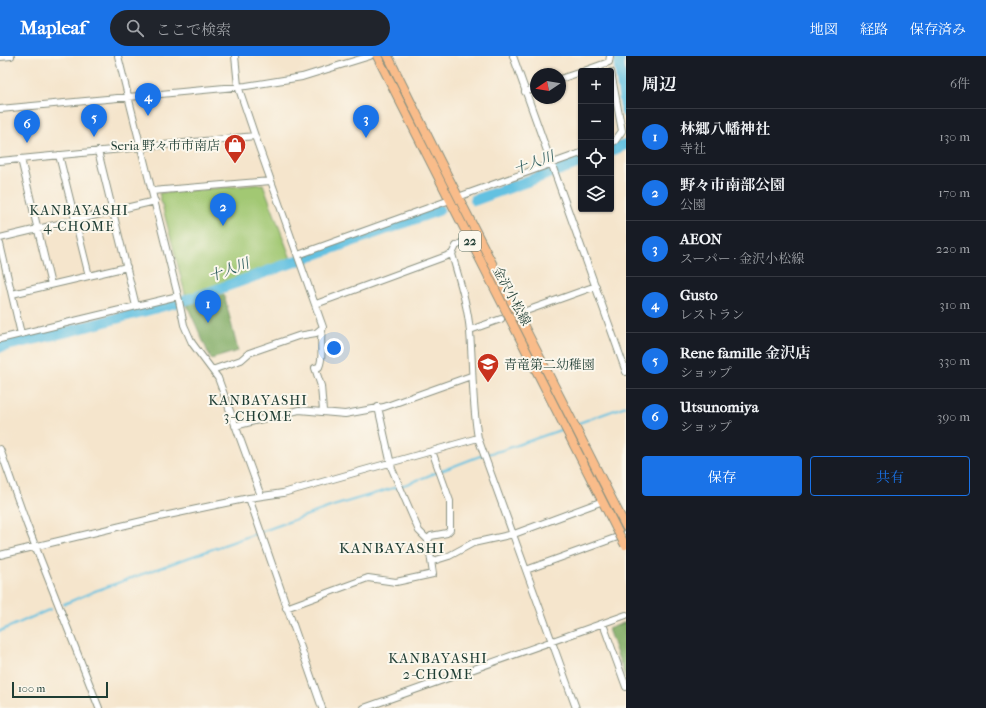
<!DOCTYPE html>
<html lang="ja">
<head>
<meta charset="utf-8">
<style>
  :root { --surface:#171b24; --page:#20242c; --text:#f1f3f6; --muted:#9ea1a6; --line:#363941; --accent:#1a73e8 }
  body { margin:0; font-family:"IM FELL French Canon","Noto Serif JP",serif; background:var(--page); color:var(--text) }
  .controls { position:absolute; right:12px; top:12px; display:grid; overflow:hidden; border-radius:4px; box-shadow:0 1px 3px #0004 }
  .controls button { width:36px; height:36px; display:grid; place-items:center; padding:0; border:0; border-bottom:1px solid var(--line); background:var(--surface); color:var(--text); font:20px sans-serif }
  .compass { position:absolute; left:530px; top:12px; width:36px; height:36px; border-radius:50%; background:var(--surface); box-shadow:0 1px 3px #0004; rotate:258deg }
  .scale { position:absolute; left:12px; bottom:10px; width:96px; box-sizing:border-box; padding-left:4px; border:2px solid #1f3d34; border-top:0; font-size:11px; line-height:14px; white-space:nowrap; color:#1f3d34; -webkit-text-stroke:3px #fbf7ec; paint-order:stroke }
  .you { position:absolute; left:334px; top:292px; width:14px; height:14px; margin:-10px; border:3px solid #fff; border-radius:50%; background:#1a73e8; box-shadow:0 0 0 6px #1a73e833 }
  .badge { display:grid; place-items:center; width:26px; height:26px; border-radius:50%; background:var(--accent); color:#fff; font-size:13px; font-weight:700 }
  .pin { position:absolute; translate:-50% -33px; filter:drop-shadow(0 1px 2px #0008) }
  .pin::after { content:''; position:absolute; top:21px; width:14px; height:12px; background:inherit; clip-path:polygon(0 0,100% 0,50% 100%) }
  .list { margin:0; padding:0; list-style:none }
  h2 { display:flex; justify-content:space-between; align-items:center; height:52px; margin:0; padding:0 16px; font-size:17px }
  h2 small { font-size:13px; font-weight:400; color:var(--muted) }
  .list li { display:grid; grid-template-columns:26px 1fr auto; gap:12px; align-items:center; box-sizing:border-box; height:56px; padding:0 16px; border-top:1px solid var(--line) }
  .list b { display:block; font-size:15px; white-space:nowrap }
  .list p { margin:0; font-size:13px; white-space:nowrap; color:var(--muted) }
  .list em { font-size:13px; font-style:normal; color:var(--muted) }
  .actions { display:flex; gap:8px; padding:12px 16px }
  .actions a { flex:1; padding:9px 0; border:1px solid var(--accent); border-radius:4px; text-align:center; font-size:14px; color:var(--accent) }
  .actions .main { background:var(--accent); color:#fff }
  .icon { flex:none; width:22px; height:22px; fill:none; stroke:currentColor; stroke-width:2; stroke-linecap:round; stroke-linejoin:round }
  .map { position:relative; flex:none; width:626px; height:652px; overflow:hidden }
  header { display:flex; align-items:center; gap:24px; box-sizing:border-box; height:56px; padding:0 20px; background:var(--accent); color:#fff }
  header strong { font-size:19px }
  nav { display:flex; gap:22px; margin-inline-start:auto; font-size:14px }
  .search { width:280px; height:36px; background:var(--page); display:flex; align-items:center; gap:10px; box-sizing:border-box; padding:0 14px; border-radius:22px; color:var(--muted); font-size:15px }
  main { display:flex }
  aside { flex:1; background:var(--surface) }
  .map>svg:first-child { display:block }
</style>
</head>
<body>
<header>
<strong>Mapleaf</strong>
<div class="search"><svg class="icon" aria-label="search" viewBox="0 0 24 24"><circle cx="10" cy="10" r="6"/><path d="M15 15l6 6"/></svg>ここで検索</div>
<nav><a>地図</a><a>経路</a><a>保存済み</a></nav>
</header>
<main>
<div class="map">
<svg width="626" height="652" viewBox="0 0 626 652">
  <rect width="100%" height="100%" fill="#fbf7ec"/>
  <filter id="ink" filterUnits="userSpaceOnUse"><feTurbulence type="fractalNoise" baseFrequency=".025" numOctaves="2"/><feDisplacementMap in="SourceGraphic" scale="8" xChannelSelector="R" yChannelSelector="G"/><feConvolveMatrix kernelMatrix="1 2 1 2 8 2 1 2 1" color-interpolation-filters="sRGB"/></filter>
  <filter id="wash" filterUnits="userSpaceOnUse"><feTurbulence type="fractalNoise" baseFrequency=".012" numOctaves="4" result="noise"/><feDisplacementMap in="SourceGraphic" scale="16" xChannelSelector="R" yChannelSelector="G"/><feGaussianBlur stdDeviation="0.9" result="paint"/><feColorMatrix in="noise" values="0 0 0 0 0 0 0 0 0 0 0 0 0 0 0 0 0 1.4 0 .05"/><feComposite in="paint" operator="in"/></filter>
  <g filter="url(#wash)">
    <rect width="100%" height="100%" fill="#f5e5cc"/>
    <path fill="#a2c873" stroke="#608254" d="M263,128L291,203L186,241L159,137Z"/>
    <path fill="#81ac65" stroke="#50744c" d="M224,238L238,295L211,303L187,249Z
      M626,566V623L608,573Z"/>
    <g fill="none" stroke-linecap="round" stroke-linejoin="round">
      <path stroke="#63c1e1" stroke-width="2" d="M576,368L626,350
        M64,548L95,535L333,450L407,428L480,400L503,394L563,373
        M0,575L51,553"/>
      <path stroke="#63c1e1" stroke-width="11" d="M620,0L619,9L626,56
        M611,95L626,88
        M475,144L581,106
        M0,291L66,276L196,241L439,154"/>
    </g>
  </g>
  <g filter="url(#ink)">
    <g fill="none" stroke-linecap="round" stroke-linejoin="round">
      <g stroke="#8a9180" stroke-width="8">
        <path id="minor" d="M118,0L178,240
          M235,0L238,30L255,80
          M513,0L626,316
          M0,1L11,0
          M584,15L609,6L610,0
          M611,16L622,75L615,85L611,87
          M560,23L581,16
          M525,36L536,32
          M0,53L246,30L302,21L370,0
          M98,95L136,250
          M59,99L89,220
          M21,103L51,229
          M0,105L255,80L323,271C318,285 325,298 319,311L315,312L321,330L323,355
          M152,135L271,125
          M458,141L581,97
          M0,182L155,145
          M468,183L456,190L452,198C459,223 468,250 470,276C473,312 472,347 478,382L576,652
          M0,188L21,278
          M298,199L450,144
          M12,238L127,211
          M316,248L452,198
          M526,255L596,230
          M470,274L501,263
          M0,283L178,240L184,269L192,287L218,322L261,440
          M212,314L241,304L249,297L298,280L316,277L322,272
          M235,370L299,354L345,358L384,351L471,320
          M0,393L27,469L99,652
          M249,442L322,652
          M428,484L431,480L447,477L450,474V445L432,395
          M0,499L159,461L249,442L283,437L478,382
          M433,505L449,500L473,487L514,478L603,445
          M526,514L626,478
          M286,552L368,522L396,526L433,518L428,484L419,475L392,413L378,351
          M603,568L626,631
          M364,652L626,559"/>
      </g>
      <g stroke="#8a9180" stroke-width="10">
        <path id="major" d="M377,0L616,472
          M388,0L439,103L626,471"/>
      </g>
      <use href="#minor" stroke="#fff" stroke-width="6"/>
      <use href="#major" stroke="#f9bc8a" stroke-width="8"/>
      <g stroke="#8a9180" stroke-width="10" stroke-linecap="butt">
        <path id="major-bridge" d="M616,472L625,489"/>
      </g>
      <use href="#major-bridge" stroke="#f9bc8a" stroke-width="8"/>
    </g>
  </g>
  <defs>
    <g id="shop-pin" transform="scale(1.15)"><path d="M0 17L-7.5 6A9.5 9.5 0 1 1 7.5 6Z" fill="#c8321e" stroke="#fbf7ec"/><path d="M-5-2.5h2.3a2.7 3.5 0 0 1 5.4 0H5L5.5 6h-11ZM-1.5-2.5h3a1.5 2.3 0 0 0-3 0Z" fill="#fff"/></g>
    <g id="school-pin" transform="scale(1.15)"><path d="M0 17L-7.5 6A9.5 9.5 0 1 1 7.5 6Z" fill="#c8321e" stroke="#fbf7ec"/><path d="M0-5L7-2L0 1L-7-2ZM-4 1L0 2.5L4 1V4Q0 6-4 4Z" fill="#fff"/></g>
  </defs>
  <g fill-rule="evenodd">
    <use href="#shop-pin" x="235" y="89"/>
    <use href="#school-pin" x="488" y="308"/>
  </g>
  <g text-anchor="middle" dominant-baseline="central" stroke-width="4" stroke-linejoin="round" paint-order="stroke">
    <rect fill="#fbf7ec" stroke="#61756b" stroke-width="1" x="459" y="175" width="22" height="20" rx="3"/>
    <g font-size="12" font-weight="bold" fill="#1f3d34">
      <text x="470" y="185">22</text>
    </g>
    <g font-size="13" fill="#1f3d34" stroke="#fbf7ec" text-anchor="end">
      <text x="220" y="89">Seria 野々市市南店</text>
      <text x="504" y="308" text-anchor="start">青竜第二幼稚園</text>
    </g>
    <g font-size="13" fill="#1f3d34" stroke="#fbf7ec">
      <text transform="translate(512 240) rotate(62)">金沢小松線</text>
    </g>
    <g font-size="14" font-style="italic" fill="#305e5f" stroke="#fbf7ec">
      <text transform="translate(534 107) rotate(-20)">十人川</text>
      <text transform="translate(229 214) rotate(-20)">十人川</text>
    </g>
    <g font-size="14" letter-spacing="1" fill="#1f3d34" stroke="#fbf7ec">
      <text x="79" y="154">KANBAYASHI<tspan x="79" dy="16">4-CHOME</tspan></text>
      <text x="258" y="344">KANBAYASHI<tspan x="258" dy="16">3-CHOME</tspan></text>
      <text x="438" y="602">KANBAYASHI<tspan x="438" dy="16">2-CHOME</tspan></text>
    </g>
    <g font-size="15" letter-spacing="1" fill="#1f3d34" stroke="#fbf7ec">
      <text x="392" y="492">KANBAYASHI</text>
    </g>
  </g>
</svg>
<div class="controls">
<button>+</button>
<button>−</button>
<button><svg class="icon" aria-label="locate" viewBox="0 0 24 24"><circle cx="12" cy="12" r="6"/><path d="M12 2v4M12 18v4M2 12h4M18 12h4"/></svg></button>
<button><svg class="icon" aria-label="layers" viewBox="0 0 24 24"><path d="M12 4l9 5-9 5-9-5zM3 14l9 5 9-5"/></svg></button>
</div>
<svg class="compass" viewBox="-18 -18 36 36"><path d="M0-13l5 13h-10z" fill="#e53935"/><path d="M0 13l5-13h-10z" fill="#9ea1a6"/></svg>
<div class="scale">100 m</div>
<div class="you"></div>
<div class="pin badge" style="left:208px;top:267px">1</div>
<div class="pin badge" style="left:223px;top:170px">2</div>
<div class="pin badge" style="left:366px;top:82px">3</div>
<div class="pin badge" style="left:148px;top:60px">4</div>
<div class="pin badge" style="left:94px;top:81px">5</div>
<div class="pin badge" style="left:27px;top:87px">6</div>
</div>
<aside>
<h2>周辺<small>6件</small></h2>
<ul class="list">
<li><span class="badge">1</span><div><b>林郷八幡神社</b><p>寺社</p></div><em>130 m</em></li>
<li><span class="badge">2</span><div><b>野々市南部公園</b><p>公園</p></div><em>170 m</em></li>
<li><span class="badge">3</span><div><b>AEON</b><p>スーパー · 金沢小松線</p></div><em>220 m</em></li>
<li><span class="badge">4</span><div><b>Gusto</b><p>レストラン</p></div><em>310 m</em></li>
<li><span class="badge">5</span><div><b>Rene famille 金沢店</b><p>ショップ</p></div><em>330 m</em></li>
<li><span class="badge">6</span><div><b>Utsunomiya</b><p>ショップ</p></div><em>390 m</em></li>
</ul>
<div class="actions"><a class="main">保存</a><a>共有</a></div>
</aside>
</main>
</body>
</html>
